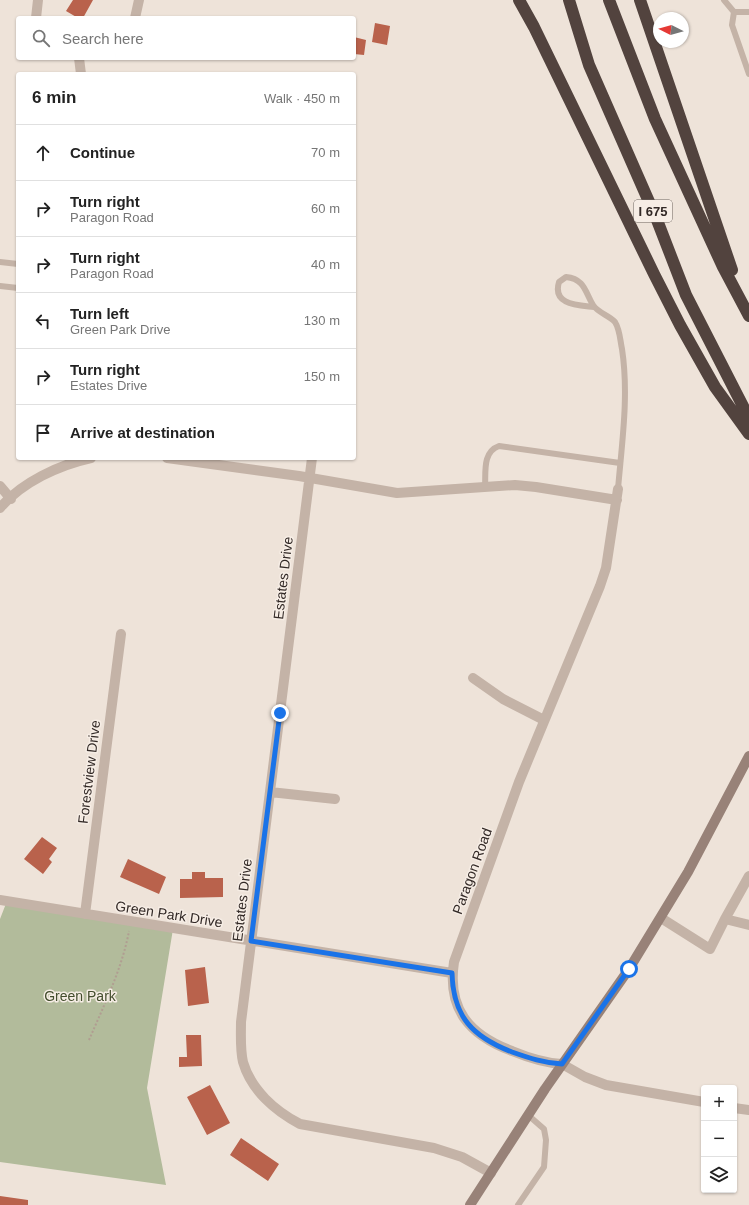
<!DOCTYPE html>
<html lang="en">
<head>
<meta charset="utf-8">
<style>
  :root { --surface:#fff; --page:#f6f6f6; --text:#222; --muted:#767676; --line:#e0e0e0 }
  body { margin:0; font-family:Arial,sans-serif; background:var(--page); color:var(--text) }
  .controls { position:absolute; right:12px; bottom:12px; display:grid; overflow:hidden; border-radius:4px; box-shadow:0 1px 3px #0004 }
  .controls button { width:36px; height:36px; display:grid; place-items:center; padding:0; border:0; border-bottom:1px solid var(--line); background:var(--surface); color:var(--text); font:20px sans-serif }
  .compass { position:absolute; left:653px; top:12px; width:36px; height:36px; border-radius:50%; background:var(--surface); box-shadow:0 1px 3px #0004; rotate:276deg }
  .stop { position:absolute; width:12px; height:12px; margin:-9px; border:3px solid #1a73e8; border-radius:50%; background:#fff }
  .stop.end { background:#1a73e8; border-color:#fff; box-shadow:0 1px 4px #0008 }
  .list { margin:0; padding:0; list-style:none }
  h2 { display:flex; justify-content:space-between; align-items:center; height:52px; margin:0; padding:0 16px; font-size:17px }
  h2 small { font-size:13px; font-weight:400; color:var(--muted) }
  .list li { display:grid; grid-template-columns:26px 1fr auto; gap:12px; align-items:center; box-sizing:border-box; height:56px; padding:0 16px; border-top:1px solid var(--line) }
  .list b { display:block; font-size:15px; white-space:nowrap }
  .list p { margin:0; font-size:13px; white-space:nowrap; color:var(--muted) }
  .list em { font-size:13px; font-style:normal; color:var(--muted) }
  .icon { flex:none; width:22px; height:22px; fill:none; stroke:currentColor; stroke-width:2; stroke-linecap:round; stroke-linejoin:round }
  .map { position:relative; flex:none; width:749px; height:1205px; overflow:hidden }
  .search { position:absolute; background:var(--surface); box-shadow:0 1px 3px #0004; left:16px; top:16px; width:340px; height:44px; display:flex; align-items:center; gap:10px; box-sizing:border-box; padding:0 14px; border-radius:4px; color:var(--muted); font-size:15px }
  .panel { position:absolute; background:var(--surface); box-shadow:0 1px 3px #0004; left:16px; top:72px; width:340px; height:388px; border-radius:4px }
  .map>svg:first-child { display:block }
</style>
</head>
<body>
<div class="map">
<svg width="749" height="1205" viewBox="0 0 749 1205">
  <rect width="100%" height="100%" fill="#eee3d9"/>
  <path fill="#b2bb9b" d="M7,901L173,929L147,1088L166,1185L0,1162V919Z"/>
  <path fill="#b9624c" d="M73,0H93L83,18H78L66,11Z
    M375,23L390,26L387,45L372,42Z
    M354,37L366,40L364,55L354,54Z
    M42,837L57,848L49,859L52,862L43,874L24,859Z
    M128,859L166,877L159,894L120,877Z
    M192,872H205V878H223V897L180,898V879H192Z
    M205,967L209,1003L188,1006L185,970Z
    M186,1035H201L202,1066L179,1067V1057H187Z
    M210,1085L230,1123L207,1135L187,1097Z
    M241,1138L279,1164L268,1181L230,1155Z
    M0,1196L28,1200V1205H0Z"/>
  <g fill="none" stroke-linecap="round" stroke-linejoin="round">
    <path stroke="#b09d91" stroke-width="2" stroke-dasharray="2 2" stroke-linecap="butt" d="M89,1040C104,1005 122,969 129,931"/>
    <path stroke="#c4b3a7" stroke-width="6" d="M724,0L734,12L732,25L749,74
      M734,12H749
      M0,262L18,264
      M0,286L18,288
      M594,307C578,305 552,305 559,282L566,277C585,279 585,292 593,305C598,313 609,315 615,322C620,330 620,340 622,349C629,395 622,442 618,489
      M485,487C486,473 482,452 499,446L620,463
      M518,1205L544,1167L546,1140L544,1129L528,1115"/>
    <path stroke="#c4b3a7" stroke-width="10" d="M36,18L38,0
      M135,18L139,0
      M79,58L81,74
      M167,458L299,476L397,493L515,485L536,487L617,500
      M312,458L241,1022C241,1035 240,1049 243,1062C251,1090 275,1111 300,1124L434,1148L462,1157L491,1173
      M0,486L11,499
      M0,508C22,482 59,465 91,458
      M473,678L503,699L544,720
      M270,792L335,799
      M0,900L452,973
      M85,914L121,634
      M661,918L710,949L725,919L749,925
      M725,919L749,876
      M562,1064C544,1063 529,1058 512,1051C469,1035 447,1009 454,962L519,782L600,586L606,568L618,489"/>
    <path stroke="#c4b3a7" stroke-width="10" d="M562,1064L585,1077L606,1085L704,1102
      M734,1108L749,1110"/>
    <path stroke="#988278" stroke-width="10" d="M470,1205L545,1089L629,969L688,872L749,756"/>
    <path stroke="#52433e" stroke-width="12" d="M519,0L534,27L654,274L680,325L715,387L749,434
      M569,0L589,65L657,220L686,295L749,418
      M609,0L655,119L723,267L749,316
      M640,0L732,270"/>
  </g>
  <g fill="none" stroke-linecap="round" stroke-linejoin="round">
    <path stroke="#1a73e8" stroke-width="5" d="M280,713L251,941L452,973C453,1017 473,1037 512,1052C529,1058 544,1063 562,1064L629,969"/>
  </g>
  <g text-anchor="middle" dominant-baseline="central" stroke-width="3" stroke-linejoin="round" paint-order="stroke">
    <rect fill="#f6ede5" stroke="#6d645f" stroke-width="1" x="634" y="200" width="38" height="22" rx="3"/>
    <g font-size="13" font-weight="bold" fill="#322926">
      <text x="653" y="211">I 675</text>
    </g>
    <g font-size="14" fill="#322926" stroke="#f6ede5">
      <text transform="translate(283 578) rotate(-83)">Estates Drive</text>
      <text transform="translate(89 772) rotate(-83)">Forestview Drive</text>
      <text transform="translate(472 871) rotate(-70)">Paragon Road</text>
      <text transform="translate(242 900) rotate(-83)">Estates Drive</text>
      <text transform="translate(169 914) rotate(9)">Green Park Drive</text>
    </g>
    <g font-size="14" fill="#434d2d" stroke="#f6ede5">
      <text x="80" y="996">Green Park</text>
    </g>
  </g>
</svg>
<div class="controls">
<button>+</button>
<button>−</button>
<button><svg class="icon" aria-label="layers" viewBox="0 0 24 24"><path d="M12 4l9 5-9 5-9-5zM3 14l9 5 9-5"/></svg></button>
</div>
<svg class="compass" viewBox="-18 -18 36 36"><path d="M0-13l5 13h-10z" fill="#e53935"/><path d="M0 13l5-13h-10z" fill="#767676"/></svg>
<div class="stop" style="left:629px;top:969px"></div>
<div class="stop end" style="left:280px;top:713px"></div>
<div class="search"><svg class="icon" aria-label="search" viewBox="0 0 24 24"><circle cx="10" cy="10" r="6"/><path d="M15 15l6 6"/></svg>Search here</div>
<section class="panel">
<h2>6 min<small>Walk · 450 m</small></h2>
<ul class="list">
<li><svg class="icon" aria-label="ahead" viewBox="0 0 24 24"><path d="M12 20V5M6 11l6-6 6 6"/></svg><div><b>Continue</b></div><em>70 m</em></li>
<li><svg class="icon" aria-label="right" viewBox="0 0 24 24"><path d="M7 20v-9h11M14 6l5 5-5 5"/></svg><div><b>Turn right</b><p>Paragon Road</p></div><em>60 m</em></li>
<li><svg class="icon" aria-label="right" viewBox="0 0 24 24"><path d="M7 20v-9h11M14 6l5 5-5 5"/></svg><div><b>Turn right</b><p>Paragon Road</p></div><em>40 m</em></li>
<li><svg class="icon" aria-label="left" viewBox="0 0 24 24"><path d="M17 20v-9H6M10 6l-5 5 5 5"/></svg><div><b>Turn left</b><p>Green Park Drive</p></div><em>130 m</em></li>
<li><svg class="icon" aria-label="right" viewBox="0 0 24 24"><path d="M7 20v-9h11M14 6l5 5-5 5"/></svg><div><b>Turn right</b><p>Estates Drive</p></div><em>150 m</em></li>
<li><svg class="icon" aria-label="arrive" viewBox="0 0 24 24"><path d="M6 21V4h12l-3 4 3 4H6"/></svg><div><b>Arrive at destination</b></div></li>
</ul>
</section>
</div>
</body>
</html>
